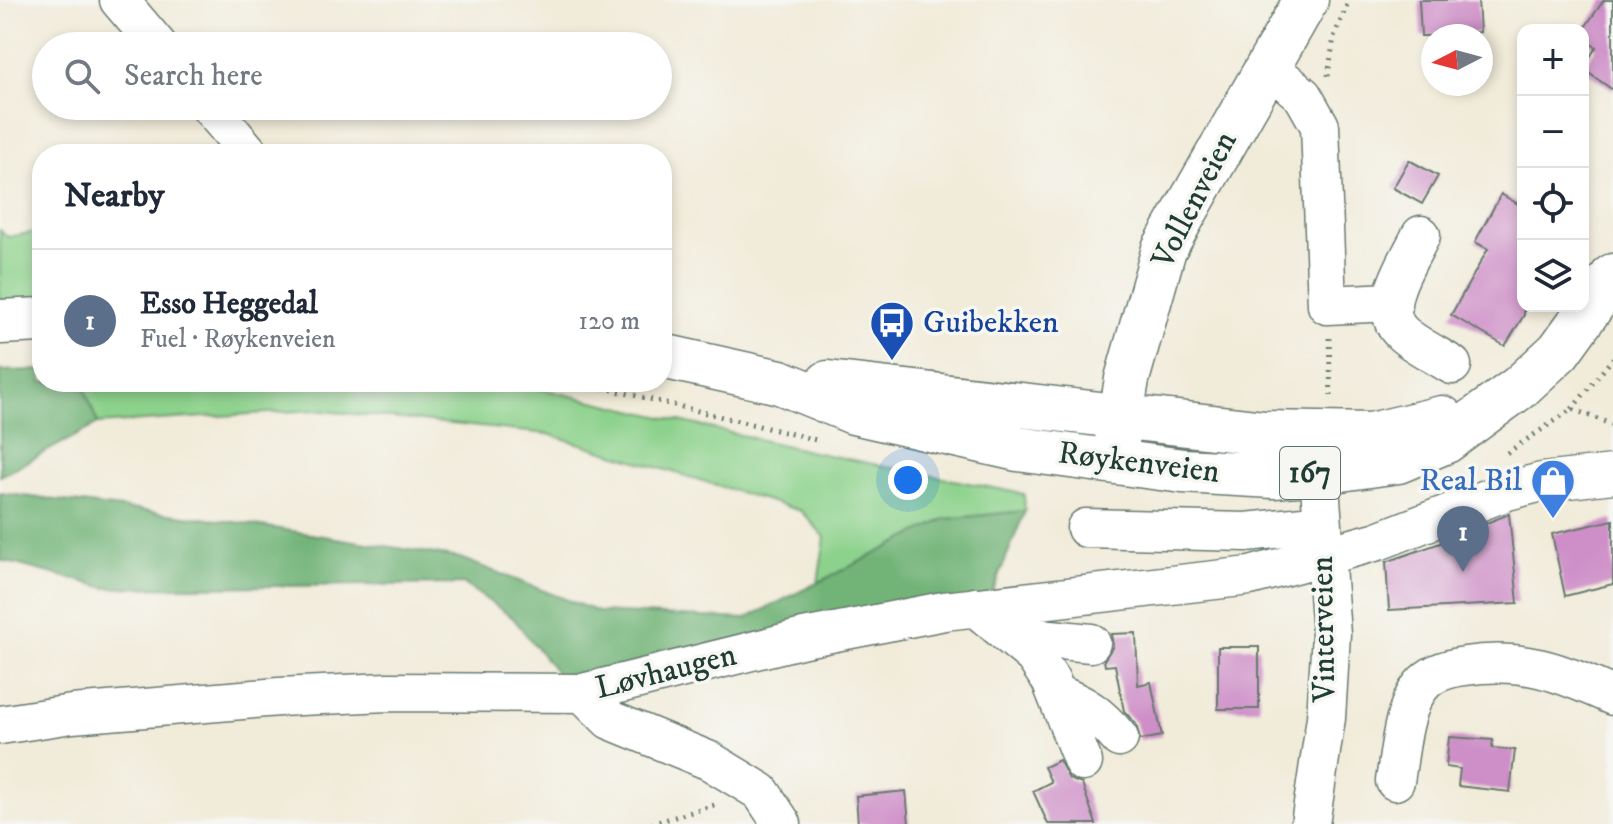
<!DOCTYPE html>
<html lang="en">
<head>
<meta charset="utf-8">
<style>
  :root { --surface:#fff; --page:#f2f2f3; --text:#1f2937; --muted:#747a83; --line:#e0e1e3; --accent:#0b8043 }
  body { margin:0; font-family:"IM FELL DW Pica",serif; background:var(--page); color:var(--text) }
  .controls { position:absolute; right:24px; top:24px; display:grid; overflow:hidden; border-radius:16px; box-shadow:0 4px 12px #0003 }
  .controls button { width:72px; height:72px; display:grid; place-items:center; padding:0; border:0; border-bottom:2px solid var(--line); background:var(--surface); color:var(--text); font:40px sans-serif }
  .compass { position:absolute; left:1421px; top:24px; width:72px; height:72px; border-radius:50%; background:var(--surface); box-shadow:0 4px 12px #0003; rotate:264deg }
  .you { position:absolute; left:908px; top:480px; width:28px; height:28px; margin:-20px; border:6px solid #fff; border-radius:50%; background:#1a73e8; box-shadow:0 0 0 12px #1a73e833 }
  .badge { display:grid; place-items:center; width:52px; height:52px; border-radius:50%; background:var(--accent); color:#fff; font-size:26px; font-weight:700 }
  .pin { position:absolute; translate:-50% -66px; filter:drop-shadow(0 2px 4px #0008) }
  .pin::after { content:''; position:absolute; top:42px; width:28px; height:24px; background:inherit; clip-path:polygon(0 0,100% 0,50% 100%) }
  .list { margin:0; padding:0; list-style:none }
  h2 { display:flex; justify-content:space-between; align-items:center; height:104px; margin:0; padding:0 32px; font-size:34px }
  h2 small { font-size:26px; font-weight:400; color:var(--muted) }
  .list li { display:grid; grid-template-columns:52px 1fr auto; gap:24px; align-items:center; box-sizing:border-box; height:144px; padding:0 32px; border-top:2px solid var(--line) }
  .list b { display:block; font-size:30px; white-space:nowrap }
  .list p { margin:0; font-size:26px; white-space:nowrap; color:var(--muted) }
  .list em { font-size:26px; font-style:normal; color:var(--muted) }
  .icon { flex:none; width:44px; height:44px; fill:none; stroke:currentColor; stroke-width:2; stroke-linecap:round; stroke-linejoin:round }
  .map { position:relative; flex:none; width:1613px; height:824px; overflow:hidden }
  .search { position:absolute; background:var(--surface); box-shadow:0 4px 12px #0003; left:32px; top:32px; width:640px; height:88px; display:flex; align-items:center; gap:20px; box-sizing:border-box; padding:0 28px; border-radius:44px; color:var(--muted); font-size:30px }
  .panel { position:absolute; background:var(--surface); box-shadow:0 4px 12px #0003; left:32px; top:144px; width:640px; height:248px; border-radius:32px }
  .map>svg:first-child { display:block }
</style>
</head>
<body>
<div class="map">
<svg width="1613" height="824" viewBox="0 0 1613 824">
  <rect width="100%" height="100%" fill="#f6f6f2"/>
  <filter id="ink" filterUnits="userSpaceOnUse"><feTurbulence type="fractalNoise" baseFrequency=".0125" numOctaves="2"/><feDisplacementMap in="SourceGraphic" scale="16" xChannelSelector="R" yChannelSelector="G"/><feConvolveMatrix kernelMatrix="1 2 1 2 8 2 1 2 1" color-interpolation-filters="sRGB"/></filter>
  <filter id="wash" filterUnits="userSpaceOnUse"><feTurbulence type="fractalNoise" baseFrequency=".006" numOctaves="4" result="noise"/><feDisplacementMap in="SourceGraphic" scale="32" xChannelSelector="R" yChannelSelector="G"/><feGaussianBlur stdDeviation="1.8" result="paint"/><feColorMatrix in="noise" values="0 0 0 0 0 0 0 0 0 0 0 0 0 0 0 0 0 1.4 0 .05"/><feComposite in="paint" operator="in"/></filter>
  <g filter="url(#wash)">
    <rect width="100%" height="100%" fill="#f1ebd9"/>
    <path fill="#8dd28c" stroke="#568860" stroke-width="2" d="M0,230L8,237L42,231V300L0,301Z
      M82,382H512L813,452L1024,494L1025,511L945,519L818,583L825,537L801,511L548,434L314,410L98,424Z"/>
    <path fill="#72b478" stroke="#487856" stroke-width="2" d="M42,370V382H82L98,424L0,476V371Z
      M0,493L242,523L460,558L598,612L745,619L945,519L1025,511L989,600L562,680L513,618L464,584L107,588L0,560Z"/>
    <g id="blocks">
      <path fill="#ce8ec7" d="M1419,0H1478L1480,32L1472,33V36H1421Z
        M1604,0H1613V90L1583,69L1596,47L1583,39V30Z
        M1409,160L1438,176L1422,204L1393,188Z
        M1501,194L1523,207L1524,315L1505,346L1451,315L1488,249L1475,242Z
        M1509,514L1518,603L1389,610L1386,562L1452,539L1454,535L1486,533L1484,524Z
        M1613,520V584L1565,596L1552,534Z
        M1136,633L1138,685L1151,682L1162,736L1140,740L1136,724L1124,711L1115,665L1105,666L1104,660L1113,646L1111,634Z
        M1218,647H1259V709H1218Z
        M1449,737L1493,740L1492,748L1515,750L1510,792L1458,786L1460,769L1446,767Z
        M1059,760L1069,779L1082,784L1096,824H1048L1033,791L1051,782L1044,767Z
        M906,791L909,824H858L856,796Z"/>
    </g>
  </g>
  <g filter="url(#ink)">
    <use href="#blocks" fill-opacity="0" stroke="#687a6e" stroke-width="2"/>
    <g fill="none" stroke-linecap="round" stroke-linejoin="round">
      <g stroke="#687a6e" stroke-width="41">
        <path id="minor" d="M119,0L158,46
          M1269,67L1303,96L1320,126L1327,305L1392,302
          M209,106L250,154
          M1421,235C1409,261 1374,309 1403,334C1417,346 1436,355 1452,365
          M1086,528L1246,532L1322,524
          M975,607L1034,656L1051,681L1083,762
          M1010,635L1091,643
          M583,693L610,720L710,761L761,792L782,824
          M1056,694C1085,704 1100,715 1119,738
          M0,725L72,714L279,697L387,692L583,693L804,638L944,611L1250,576L1378,541L1507,491L1542,482L1613,474
          M1395,781C1400,753 1402,709 1421,686C1431,673 1449,668 1465,666C1524,657 1560,672 1613,696
          M1310,824L1326,718L1331,634L1317,445"/>
      </g>
      <g stroke="#687a6e" stroke-width="47">
        <path id="major" d="M0,322L42,320
          M662,356L780,382L854,412L1018,449L1183,471L1274,476L1319,472L1398,461L1446,441L1520,387L1559,351L1613,276
          M828,383L1265,433L1371,435L1442,418
          M1116,447L1127,379L1164,249L1306,0"/>
      </g>
      <path stroke="#687a6e" stroke-width="5" stroke-dasharray="2 6" stroke-linecap="butt" d="M1328,76L1334,37L1349,0
        M1329,338L1331,400
        M580,382L816,440
        M1572,409L1613,358
        M1507,453L1572,409L1613,425
        M651,824L715,805"/>
      <use href="#minor" stroke="#fff" stroke-width="38"/>
      <use href="#major" stroke="#fff" stroke-width="44"/>
    </g>
  </g>
  <defs>
    <g id="bus-pin" transform="scale(2.3)"><path d="M0 17L-7.5 6A9.5 9.5 0 1 1 7.5 6Z" fill="#1a4fb4" stroke="#f6f6f2"/><path d="M-5-6H5V4H4V6H2V4H-2V6H-4V4H-5ZM-3.5-4V0h7V-4ZM-3.5 1.2v1.5H-2V1.2ZM2 1.2v1.5H3.5V1.2Z" fill="#fff"/></g>
    <g id="shop-pin" transform="scale(2.3)"><path d="M0 17L-7.5 6A9.5 9.5 0 1 1 7.5 6Z" fill="#3f7fe0" stroke="#f6f6f2"/><path d="M-5-2.5h2.3a2.7 3.5 0 0 1 5.4 0H5L5.5 6h-11ZM-1.5-2.5h3a1.5 2.3 0 0 0-3 0Z" fill="#fff"/></g>
  </defs>
  <g fill-rule="evenodd">
    <use href="#bus-pin" x="892" y="323"/>
    <use href="#shop-pin" x="1553" y="481"/>
  </g>
  <g text-anchor="middle" dominant-baseline="central" stroke-width="7" stroke-linejoin="round" paint-order="stroke">
    <rect fill="#f6f6f2" stroke="#60746d" stroke-width="2" x="1280" y="447" width="60" height="52" rx="6"/>
    <g font-size="30" font-weight="bold" fill="#1f3d34">
      <text x="1310" y="473">167</text>
    </g>
    <g font-size="32" fill="#1f3d34" stroke="#f6f6f2">
      <text transform="translate(1195 200) rotate(-63)">Vollenveien</text>
      <text transform="translate(1139 463) rotate(7)">Røykenveien</text>
      <text transform="translate(1324 629) rotate(-91)">Vinterveien</text>
      <text transform="translate(666 672) rotate(-14)">Løvhaugen</text>
    </g>
    <g font-size="32" fill="#164399" stroke="#f6f6f2" text-anchor="start">
      <text x="923" y="323">Guibekken</text>
    </g>
    <g font-size="32" fill="#366cbe" stroke="#f6f6f2" text-anchor="end">
      <text x="1522" y="481">Real Bil</text>
    </g>
  </g>
</svg>
<div class="controls">
<button>+</button>
<button>−</button>
<button><svg class="icon" aria-label="locate" viewBox="0 0 24 24"><circle cx="12" cy="12" r="6"/><path d="M12 2v4M12 18v4M2 12h4M18 12h4"/></svg></button>
<button><svg class="icon" aria-label="layers" viewBox="0 0 24 24"><path d="M12 4l9 5-9 5-9-5zM3 14l9 5 9-5"/></svg></button>
</div>
<svg class="compass" viewBox="-18 -18 36 36"><path d="M0-13l5 13h-10z" fill="#e53935"/><path d="M0 13l5-13h-10z" fill="#747a83"/></svg>
<div class="you"></div>
<div class="pin badge" style="left:1463px;top:572px;background:#5c6f8a">1</div>
<div class="search"><svg class="icon" aria-label="search" viewBox="0 0 24 24"><circle cx="10" cy="10" r="6"/><path d="M15 15l6 6"/></svg>Search here</div>
<section class="panel">
<h2>Nearby<small></small></h2>
<ul class="list">
<li><span class="badge" style="background:#5c6f8a">1</span><div><b>Esso Heggedal</b><p>Fuel · Røykenveien</p></div><em>120 m</em></li>
</ul>
</section>
</div>
</body>
</html>
